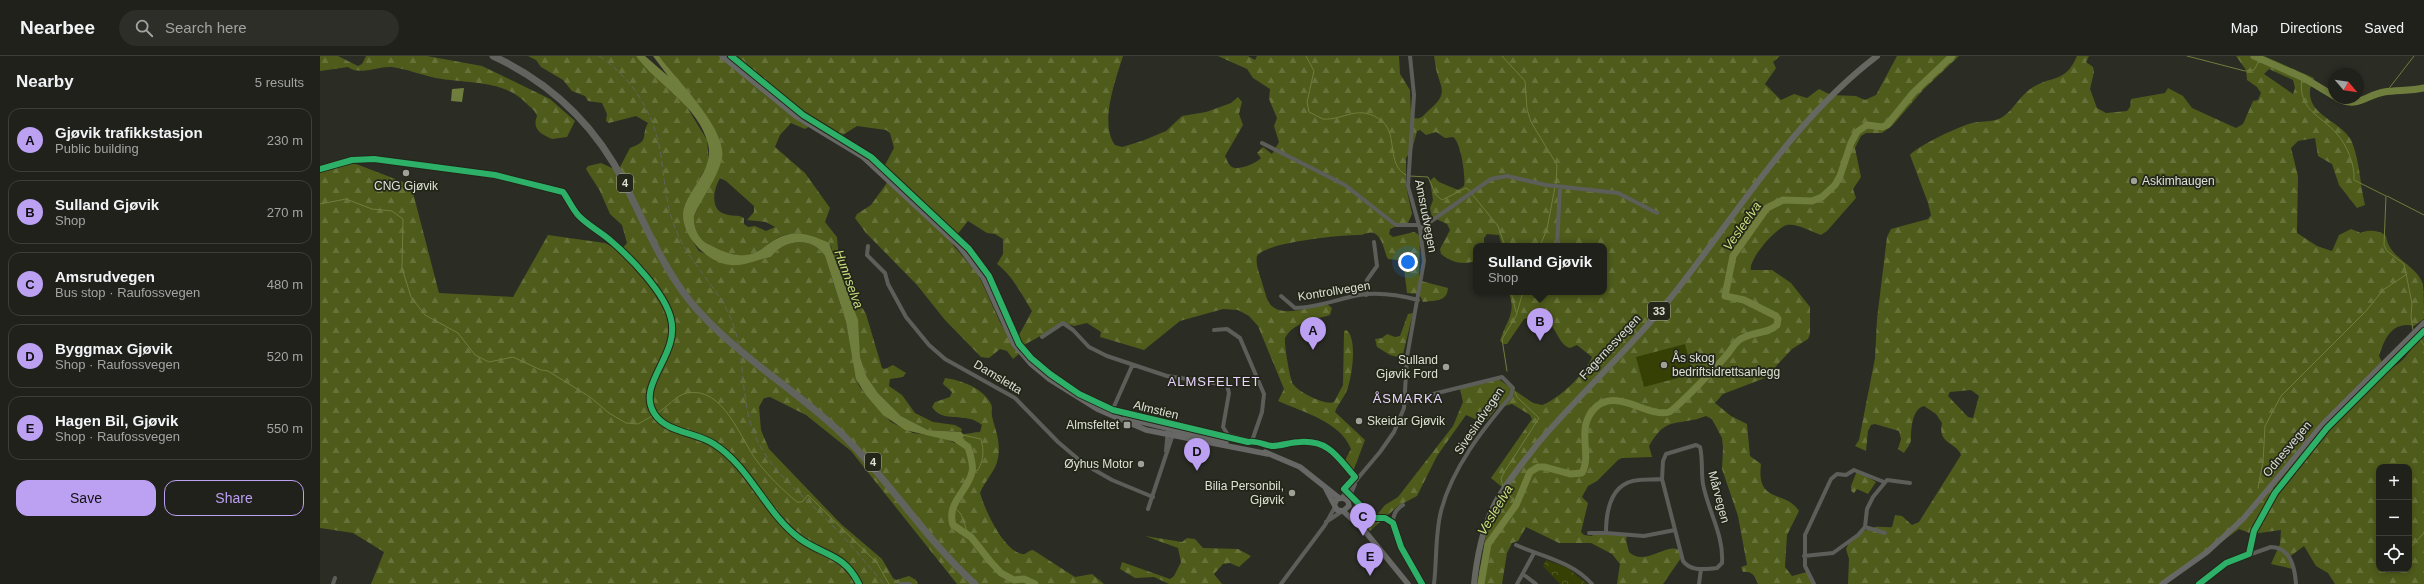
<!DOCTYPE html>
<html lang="en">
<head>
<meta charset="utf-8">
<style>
  :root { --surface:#20211b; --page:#2d2e28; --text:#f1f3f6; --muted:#a2a3a3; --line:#3d3e3a; --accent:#bca0f2 }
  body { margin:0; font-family:Helvetica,sans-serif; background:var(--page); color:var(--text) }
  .controls { position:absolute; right:12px; bottom:12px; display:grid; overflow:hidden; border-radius:8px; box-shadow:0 2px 6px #0003 }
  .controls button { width:36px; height:36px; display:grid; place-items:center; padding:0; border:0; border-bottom:1px solid var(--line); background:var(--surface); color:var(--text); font:20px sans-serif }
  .compass { position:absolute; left:2008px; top:12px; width:36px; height:36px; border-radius:50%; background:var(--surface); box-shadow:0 2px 6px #0003; rotate:119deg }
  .you { position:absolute; left:1088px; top:206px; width:14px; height:14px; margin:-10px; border:3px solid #fff; border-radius:50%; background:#1a73e8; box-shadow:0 0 0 6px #1a73e833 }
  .badge { display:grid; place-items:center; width:26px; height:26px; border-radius:50%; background:var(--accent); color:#111; font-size:13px; font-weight:700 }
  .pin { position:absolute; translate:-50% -33px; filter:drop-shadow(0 1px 2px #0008) }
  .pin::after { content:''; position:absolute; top:21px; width:14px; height:12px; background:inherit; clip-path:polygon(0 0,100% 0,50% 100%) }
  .popup { position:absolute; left:1153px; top:187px; width:134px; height:52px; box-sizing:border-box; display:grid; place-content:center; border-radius:8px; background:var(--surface); filter:drop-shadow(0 1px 3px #0005); font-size:13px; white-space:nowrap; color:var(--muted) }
  .popup b { font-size:15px; color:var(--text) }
  .popup::after { content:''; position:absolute; left:50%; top:100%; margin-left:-8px; border:8px solid transparent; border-top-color:var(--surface) }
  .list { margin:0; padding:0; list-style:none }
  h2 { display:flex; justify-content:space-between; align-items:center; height:52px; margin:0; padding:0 16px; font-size:17px }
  h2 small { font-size:13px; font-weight:400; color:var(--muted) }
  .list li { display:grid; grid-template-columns:26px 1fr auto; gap:12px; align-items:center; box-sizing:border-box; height:64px; margin:0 8px 8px; padding:0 8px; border:1px solid var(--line); border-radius:12px }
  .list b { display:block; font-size:15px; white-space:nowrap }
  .list p { margin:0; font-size:13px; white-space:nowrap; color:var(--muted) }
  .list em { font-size:13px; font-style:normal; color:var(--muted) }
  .actions { display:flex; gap:8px; padding:12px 16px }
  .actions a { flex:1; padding:9px 0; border:1px solid var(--accent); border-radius:12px; text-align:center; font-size:14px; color:var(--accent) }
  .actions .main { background:var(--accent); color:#111 }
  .icon { flex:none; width:22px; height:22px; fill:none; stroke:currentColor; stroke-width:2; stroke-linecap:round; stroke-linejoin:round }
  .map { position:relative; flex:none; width:2104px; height:528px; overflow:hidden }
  header { display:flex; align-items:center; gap:24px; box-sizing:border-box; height:56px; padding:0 20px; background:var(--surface); border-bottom:1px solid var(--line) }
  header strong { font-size:19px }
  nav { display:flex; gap:22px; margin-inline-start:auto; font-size:14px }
  .search { width:280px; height:36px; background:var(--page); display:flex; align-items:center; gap:10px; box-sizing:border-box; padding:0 14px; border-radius:22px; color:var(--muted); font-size:15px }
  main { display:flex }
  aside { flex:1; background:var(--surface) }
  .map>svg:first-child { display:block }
</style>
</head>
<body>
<header>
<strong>Nearbee</strong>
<div class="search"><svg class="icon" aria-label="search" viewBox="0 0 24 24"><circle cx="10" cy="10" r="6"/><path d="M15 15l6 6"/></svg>Search here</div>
<nav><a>Map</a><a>Directions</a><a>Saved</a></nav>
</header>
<main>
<aside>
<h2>Nearby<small>5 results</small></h2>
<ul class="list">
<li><span class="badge">A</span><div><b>Gjøvik trafikkstasjon</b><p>Public building</p></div><em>230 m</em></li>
<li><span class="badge">B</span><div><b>Sulland Gjøvik</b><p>Shop</p></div><em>270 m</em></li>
<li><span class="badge">C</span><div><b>Amsrudvegen</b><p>Bus stop · Raufossvegen</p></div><em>480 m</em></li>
<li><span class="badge">D</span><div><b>Byggmax Gjøvik</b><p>Shop · Raufossvegen</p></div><em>520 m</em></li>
<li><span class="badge">E</span><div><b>Hagen Bil, Gjøvik</b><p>Shop · Raufossvegen</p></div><em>550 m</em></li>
</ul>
<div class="actions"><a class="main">Save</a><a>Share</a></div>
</aside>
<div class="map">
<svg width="2104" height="528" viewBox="0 0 2104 528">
  <defs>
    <pattern id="forest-firs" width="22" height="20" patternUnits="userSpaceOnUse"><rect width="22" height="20" fill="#4e5b1b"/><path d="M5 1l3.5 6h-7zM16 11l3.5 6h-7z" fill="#67723b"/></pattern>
    <pattern id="park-crowns" width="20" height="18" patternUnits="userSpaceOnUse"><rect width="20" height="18" fill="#364005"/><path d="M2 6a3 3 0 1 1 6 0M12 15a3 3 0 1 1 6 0" fill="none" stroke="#535b29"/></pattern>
  </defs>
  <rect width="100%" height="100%" fill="#2b2c24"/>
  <path fill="url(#forest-firs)" fill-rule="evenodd" d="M0,0H18L38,10L42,8L46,0H107L162,10L230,43L255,65L247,81L232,83C220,78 212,73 217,60C215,54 211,52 207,48C184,23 147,28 116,22C101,19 87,13 72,11C56,10 40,20 28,11L0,15Z
    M208,0H316L365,48L387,84L389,105L364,152L368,175L375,189L379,195L410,209L451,201C464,183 492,180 505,200L526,266L538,328L545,338L571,366L593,377L621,381L635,387L644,378L660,376L662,369C646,355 622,368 612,351L615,346L630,341L632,336L623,328L625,322C641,324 663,332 671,348C673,352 671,356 672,360C675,374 681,385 678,402C676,415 665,424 660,437C665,454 683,494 702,498C707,499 708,494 713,494L755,521L772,518L784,528H637L531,395L486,359L450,341L444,342L439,351L441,374L449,393L521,468L562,503L573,522L576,524L589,520L596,524L598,528H51L64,496L33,477L0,472V109L23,103L91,129L119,237L193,241L228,179L285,187L300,195L307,187L302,169L290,158L280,135L266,113L268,110L281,107L294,113L300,111L310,92C331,84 320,81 328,67L316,60L289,67L286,65L287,58L282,47L268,45L265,40L252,35L243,24L221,11L216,4Z
    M339,0H803C796,23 779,67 795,89L802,91L822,85L846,75L862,60L886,56L911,47L918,41L922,46L919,58L923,69L905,100C907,103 908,109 912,111C918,115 937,107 941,102L937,97L943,91L952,98L959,86L954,70L957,62L949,43L950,33L933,22L927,13L898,0H928L935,4L937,0H1079L1080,18L1090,34L1091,58L1093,62C1101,64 1104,59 1109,54C1129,37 1121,33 1116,13C1115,8 1115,4 1114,0H1460L1453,6L1456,12L1445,28L1461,44L1474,38L1487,42L1499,33L1511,39L1536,40L1545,44L1556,39L1577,0H1639L1603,34L1572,70L1562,77H1546L1541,80L1535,92L1541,121L1533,133L1536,142L1507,175L1501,179C1492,176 1477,167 1467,169C1457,171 1428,203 1431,214H1452L1471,227L1490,251V278L1488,283L1472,293L1445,322L1403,338L1395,347L1411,360L1427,368L1430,400L1441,408C1436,449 1465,433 1479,455L1467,479L1465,511L1472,520L1487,516L1494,528H1438C1435,520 1432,515 1423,516L1421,511L1427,509L1418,460L1402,413L1403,392L1402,382L1392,363L1386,360C1359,371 1347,358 1329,390L1332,401L1302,402L1298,404L1277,425L1268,430L1262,441L1268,447L1261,476L1264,479L1271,480L1284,475L1307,479L1306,484L1309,496C1324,511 1348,486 1359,494L1361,502L1343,528H1297L1300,508L1292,498L1271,487H1239L1206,471L1198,485L1192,487L1187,497L1182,528H1157L1166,479L1188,436L1171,422L1212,363L1210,359L1192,348L1177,352L1164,367L1146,359L1117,400L1097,440L1078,450L1050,475L1047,472L1050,462L1056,460L1065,449L1078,441L1133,370L1143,346L1140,333L1177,322L1213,347L1222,349C1239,343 1265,318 1272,301L1257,289L1250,292C1235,287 1239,266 1216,260L1204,263L1187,288H1184L1180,285C1185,267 1198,256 1188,236H1284V190H1182L1179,179L1167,178L1164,182V190H1156V205C1142,209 1133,207 1121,198L1120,193L1130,174L1127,168L1112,161L1110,152L1113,144L1110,125L1114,121L1119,126L1138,134L1144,130C1146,121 1141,86 1133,81L1125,82L1116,76L1106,79L1100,74L1097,75L1092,94L1086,102V130L1092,158L1087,169L1077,170L1070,173L1069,178L1073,181L1094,176L1098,178L1100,183L1099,222L1101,225L1128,232C1127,247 1113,244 1103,246L1099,238L1087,237L1084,212L1078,204L1068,203C1064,196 1063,181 1054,177C1049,175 1044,179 1039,179C1021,179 946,186 937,200C935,209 941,221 943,230C945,235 946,243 950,248C961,263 992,250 1007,248L1012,252L1010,259C994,264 974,266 965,282C964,288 970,324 973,328C978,336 1006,350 1014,346L1023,329L1024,275L1026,274C1038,281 1032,322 1027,334C1024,342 1018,348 1015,356L1045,384L1032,418L1023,408L1031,393C1020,365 982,356 958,345L964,333L938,270L929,260L918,254L903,253L860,265L824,294L780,281L781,276L767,267L754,270L744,267L704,289L698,281L712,255C701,238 693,220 677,208L683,198V183L675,178L667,177L648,165L632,185L633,189L658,218L680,266L699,298L693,303L687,295L680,293L669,302L661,301L625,264L597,229L546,177L535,162L537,158L551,149L571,121L565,109L574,92L570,77L566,74L537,70L523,79L495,67L485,73L471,67L460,79L455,91L485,117L510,152L505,166L517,181L519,204L525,213L527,226L546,258L562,312L565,313L573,309L586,317L583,321L570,323L569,330L582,339L595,357L613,366L635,369L642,373L641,376L608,374L581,360L558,337L547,321L540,301L533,246L516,210L511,190C499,182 485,178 470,178C459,179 451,186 443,192C424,206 404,198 386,187C378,182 373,169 374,160L402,101L380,51ZM400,122L406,125L434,150V156L427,164L446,166L455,171L446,175L435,170L428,171L424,168V162C417,158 412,161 405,158C390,154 393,134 400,122Z
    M1757,0H1769L1766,6L1773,11L1774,16L1770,33L1777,52L1786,57L1807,55L1810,51L1811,43L1845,37L1848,32L1863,40L1872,52L1916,72L1923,68L1933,45L1938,44L1941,37L1937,31L1927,24L1926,14L1916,0H1944L1994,22C1993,28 1989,32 1990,39C1992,61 2024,67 2032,86C2040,106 2040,129 2045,149L2037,152L2019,129L2012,108L1998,100L1995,82L1978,85L1971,92L1978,120L1977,177L1997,190L2012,195L2019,179L2031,173L2041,177C2048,173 2061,175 2066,180C2069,203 2096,208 2103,228C2104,238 2104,253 2104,263L2094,270C2073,265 2065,281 2059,300L2062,306L2073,311C2087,304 2092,288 2104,279V528H2015L2008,517L1996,510L1984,490L1968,502L1973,513L1951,508L1960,488L1961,474L1932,478L1919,473L1845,528H1528L1529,503L1526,493C1530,481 1544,473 1556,471C1561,470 1567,472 1572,471L1575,459L1582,460L1592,469L1599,466L1641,399C1636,386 1617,388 1622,367L1616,358L1604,350C1592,353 1591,373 1591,383C1591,388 1586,393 1584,397L1578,393L1581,383L1579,375L1555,368L1551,369L1548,375L1546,395L1535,390L1539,384L1555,302L1557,263L1567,181L1571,173L1608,163L1611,159L1608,147L1590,99C1597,90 1640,70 1652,67C1660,65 1668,66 1676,64C1691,59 1697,43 1709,34C1730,18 1745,29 1757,0ZM1949,13L1973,24L1975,32L1973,38L1944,18ZM1651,334L1659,340L1653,362L1648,361L1628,340L1630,336ZM2059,411H2089V513H2059Z
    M1093,257L1082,302L1070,299L1057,291L1055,283L1062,282L1067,278L1075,281L1080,280L1088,258Z
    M1537,415L1556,426L1548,438L1537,433L1534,437L1531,435V430Z
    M825,480L862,486L867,482L875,483L883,492L918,493L931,500L919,511L910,507L903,508L894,518L902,528H849L834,521L815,522L800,513L802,506L850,523L854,520L861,506L858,492Z"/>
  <path fill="url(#park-crowns)" d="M1226,504L1248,512L1267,528H1240L1223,510Z"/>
  <path fill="#364005" d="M1365,288L1373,318L1324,331L1316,301Z"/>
  <path fill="#6f7e3d" d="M316,0H325L348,20L333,0H339C356,23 408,74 402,102C398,122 382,141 374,160C373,169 378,182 386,187C405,197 424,206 443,192C452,185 459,180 470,178C482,175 498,182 509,187L538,264L540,301L547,321L558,337L581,360L608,374L641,376L644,379L640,387L585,374L563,359L545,338L536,323L526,266L505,200C492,180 464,183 451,201C438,203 424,211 410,209C386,207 355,174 365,149C373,129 394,110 388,88C379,50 337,29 316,0Z
    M144,32L142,46L131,45L132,33Z"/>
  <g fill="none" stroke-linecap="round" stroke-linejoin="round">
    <path stroke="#6f7e3d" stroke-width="1" d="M986,0L994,15L987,46L989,56L1003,63C1023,65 1040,46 1063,66C1078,80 1066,108 1086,119
      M1182,0L1205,25L1207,53L1211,66L1237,109L1236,128
      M1867,0L1925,15L1934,14L1940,3
      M1982,21C1977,55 2000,58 2017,78C2027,89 2035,109 2034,124L2066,140L2064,189L2067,195L2084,208L2092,247L2091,261L2093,274
      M2067,35L2094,0
      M1089,120L1108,121L1116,139L1122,144L1146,132L1150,135
      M1152,138L1178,170L1185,190
      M2067,140L2104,159
      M0,148L26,143L52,153L72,155L83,163L82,212L91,241L105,259L138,277L155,299L169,306L193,301L221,314L228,315L270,341L289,357L306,367L318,368L334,359
      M1220,190L1227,173L1235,131
      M1191,236L1196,256
      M2096,278L2104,289
      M1187,315L1182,283L1196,260L1203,236
      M337,357C347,352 356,339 367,337C404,330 420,383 437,405C448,420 463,434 477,446H482L488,439L557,507L569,528
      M643,379L661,383C664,395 664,403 658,414L652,416
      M1183,430L1181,423L1183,418L1219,362L1197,341L1195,336
      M1938,432L1943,406L1945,370L1961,340L2046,255L2063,234L2087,218
      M1185,434L1196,447
      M633,450L641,458L648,478
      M2089,493L2104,477"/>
    <path stroke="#6f7e3d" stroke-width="7" d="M1934,0L1984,22L2014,40
      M2017,42C2037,53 2046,39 2064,36C2077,34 2091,35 2104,32
      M635,382L648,391C650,398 654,409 652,416C648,435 626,447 633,469L651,481L670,505L681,517L694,524L704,523L715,528
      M1161,528L1168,488L1196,449L1210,416L1218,411H1225L1250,418L1262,417C1273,396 1254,372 1276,351C1298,332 1328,362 1349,356C1355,354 1398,309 1405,301C1410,296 1413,289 1418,285C1429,275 1447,279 1457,269L1458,263L1456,260L1424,244L1405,240L1413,200L1447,152L1463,144L1492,145L1502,141L1515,129L1520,120L1531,87L1537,76L1547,69L1562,71L1567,69L1593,37L1632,0"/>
    <path stroke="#5d5e5a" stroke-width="4" d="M942,87L1025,129L1076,169H1099
      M0,113L32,104L54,103L175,119L243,136C248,143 252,152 258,159C267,169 281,176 291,185C311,202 345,237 351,263C360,299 316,328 334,357C346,377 376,376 394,388C430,411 445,456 479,482C503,500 524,497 539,528
      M1100,173L1171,123L1187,120L1226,129L1298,137L1337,157
      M548,190L547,199L565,217L568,228L586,261L609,289L625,303L695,342L738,386L764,408L792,424L833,441
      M1237,190L1240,131
      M1046,239L1047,224L1057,210L1054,186
      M961,240L975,252C997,252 1018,243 1039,239C1059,236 1079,239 1098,244
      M894,274L907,273L920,282L944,338L942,356L932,385
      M722,281L743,267L753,274L769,291L787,300L847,320L907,329L909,337L903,371L908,379L951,390L980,386L996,388L1016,397L1037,424
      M1085,345L1182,321L1193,332L1191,340C1163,373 1132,412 1121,455C1115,479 1117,503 1114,528
      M793,354L873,375
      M792,355L812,310
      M1376,389L1380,391C1383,403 1381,416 1383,428C1388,455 1404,479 1402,507L1397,512C1385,513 1371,516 1363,505L1342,423L1343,405L1346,398Z
      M846,395L848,373
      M1342,423C1334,424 1327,423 1319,424C1291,426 1286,454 1286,477L1324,480L1355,474
      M1022,441L1060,396L1074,376L1084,352L1087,301L1104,205L1100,173L1088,130L1094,39L1090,0
      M1028,445L1035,428
      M1083,449C1055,465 1094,510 1102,528
      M828,453L853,378
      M1006,466L1021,456
      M1545,471L1565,477
      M1269,477H1286
      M1196,489C1223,501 1251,505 1272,528
      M1484,500L1513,497L1538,479L1545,471L1547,453L1553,441L1567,424L1590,427
      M1203,518L1216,528
      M13,528L15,522
      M580,528H590
      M961,528L1005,469L1015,451
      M1197,528L1214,497
      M1379,528L1381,513
      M1494,528L1485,510V479L1511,423L1517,418L1526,419L1534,414L1564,426
      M1879,528L1906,507L1951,491C1971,491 1975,513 1976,528"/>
    <path stroke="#676865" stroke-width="5.5" d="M402,0L477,61L543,101L639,190L663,221L694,288L711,308L729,323L777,353L826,374L948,398
      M805,362L906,386
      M945,396L980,411L1019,442
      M1006,433L1017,454L1023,455L1029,450L1028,445L1023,442L1017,443L1015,447
      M1023,455L1044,474L1088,528
      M1842,528L1887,496L1923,463L2003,368L2104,267"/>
    <path stroke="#666761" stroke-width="6" d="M1154,528C1157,499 1163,469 1177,444C1189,423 1204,405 1219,386C1259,339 1305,297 1345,249C1413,165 1470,66 1557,0"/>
    <path stroke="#62635e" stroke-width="7" d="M173,0C231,27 275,69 304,126C324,166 341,208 369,244C412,297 473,331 522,378C570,425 605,483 655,528"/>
    <path stroke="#62635f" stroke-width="1" stroke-dasharray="6 3" stroke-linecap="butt" d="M279,0C313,22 335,59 341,100C345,127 346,153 358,179C374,213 404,237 415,274C426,311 420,351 438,386C454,418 482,438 506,463C527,483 545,506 564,528"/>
    <g stroke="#232618" stroke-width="8">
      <path id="cycleway" d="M411,0L483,59L551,101L649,193L669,220L699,288L711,302L730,318L759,338L793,354L928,386C935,384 945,389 952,390C961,390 971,386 980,386C1010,384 1018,402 1035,421L1024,433L1053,462H1065L1073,467L1081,491L1102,528
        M0,113L32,104L54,103L175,119L243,136C248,143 252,152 258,159C267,169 281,176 291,185C311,202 345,237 351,263C360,299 316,328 334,357C346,377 376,376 394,388C430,411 445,456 479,482C503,500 524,497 539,528
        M1879,528L1906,507L1929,498L1934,475L1955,437L2007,372L2104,275"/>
    </g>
    <use href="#cycleway" stroke="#2db169" stroke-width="6"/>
  </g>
  <g fill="#9fa198" stroke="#232618" stroke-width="1.5">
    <circle cx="86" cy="117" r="4"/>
    <circle cx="1814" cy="125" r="4"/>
    <circle cx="1344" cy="309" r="4"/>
    <circle cx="1126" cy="311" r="4"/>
    <circle cx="1039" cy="365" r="4"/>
    <rect x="803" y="365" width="8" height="8" rx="2"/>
    <circle cx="821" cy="408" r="4"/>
    <circle cx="972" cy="437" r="4"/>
  </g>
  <g text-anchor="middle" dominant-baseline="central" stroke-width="3.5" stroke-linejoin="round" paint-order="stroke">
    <g fill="#232618" stroke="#a5a89d" stroke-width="1">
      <rect x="297" y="118" width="16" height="18" rx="3"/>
      <rect x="1328" y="246" width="22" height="18" rx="3"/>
      <rect x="545" y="397" width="16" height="18" rx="3"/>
    </g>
    <g font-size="11" font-weight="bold" fill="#dde0d6">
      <text x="305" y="127">4</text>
      <text x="1339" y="255">33</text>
      <text x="553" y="406">4</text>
    </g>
    <g font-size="12" fill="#dde0d6" stroke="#232618" text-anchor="end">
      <text x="1822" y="125" text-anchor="start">Askimhaugen</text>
      <text x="86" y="130" text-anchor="middle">CNG Gjøvik</text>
      <text x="1352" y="302" text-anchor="start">Ås skog<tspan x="1352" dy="14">bedriftsidrettsanlegg</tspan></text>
      <text x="1118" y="304">Sulland<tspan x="1118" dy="14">Gjøvik Ford</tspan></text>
      <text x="1047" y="365" text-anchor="start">Skeidar Gjøvik</text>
      <text x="799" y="369">Almsfeltet</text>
      <text x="813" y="408">Øyhus Motor</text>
      <text x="964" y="430">Bilia Personbil,<tspan x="964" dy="14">Gjøvik</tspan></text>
    </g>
    <g font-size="12" fill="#dde0d6" stroke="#232618">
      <text transform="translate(1106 160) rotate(79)">Amsrudvegen</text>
      <text transform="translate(1014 235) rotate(-9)">Kontrollvegen</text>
      <text transform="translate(1290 291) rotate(-47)">Fagernesvegen</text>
      <text transform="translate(678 321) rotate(31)">Damsletta</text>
      <text transform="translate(836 354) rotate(14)">Almstien</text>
      <text transform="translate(1159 365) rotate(-56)">Sivesindvegen</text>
      <text transform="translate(1967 393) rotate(-50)">Odnesvegen</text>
      <text transform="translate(1399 441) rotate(75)">Mårvegen</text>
    </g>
    <g font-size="13" font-style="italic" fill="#cae07e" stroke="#232618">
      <text transform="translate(1422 170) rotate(-55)">Vesleelva</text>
      <text transform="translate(529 223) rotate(70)">Hunnselva</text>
      <text transform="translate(1175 454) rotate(-59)">Vesleelva</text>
    </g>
    <g font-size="13" letter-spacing="1" fill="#e9d5ff" stroke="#232618">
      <text x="894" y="325">ALMSFELTET</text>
      <text x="1088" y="342">ÅSMARKA</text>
    </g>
  </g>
</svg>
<div class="controls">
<button>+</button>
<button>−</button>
<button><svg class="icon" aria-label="locate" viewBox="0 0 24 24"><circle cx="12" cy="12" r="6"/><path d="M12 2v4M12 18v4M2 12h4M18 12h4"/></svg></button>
</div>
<svg class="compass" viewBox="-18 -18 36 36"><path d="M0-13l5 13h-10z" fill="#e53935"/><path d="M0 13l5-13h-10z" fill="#a2a3a3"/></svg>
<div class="you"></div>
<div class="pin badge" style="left:993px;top:294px">A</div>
<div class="pin badge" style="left:1220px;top:285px">B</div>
<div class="popup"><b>Sulland Gjøvik</b>Shop</div>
<div class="pin badge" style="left:1043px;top:480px">C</div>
<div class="pin badge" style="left:877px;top:415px">D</div>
<div class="pin badge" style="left:1050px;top:520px">E</div>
</div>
</main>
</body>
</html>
